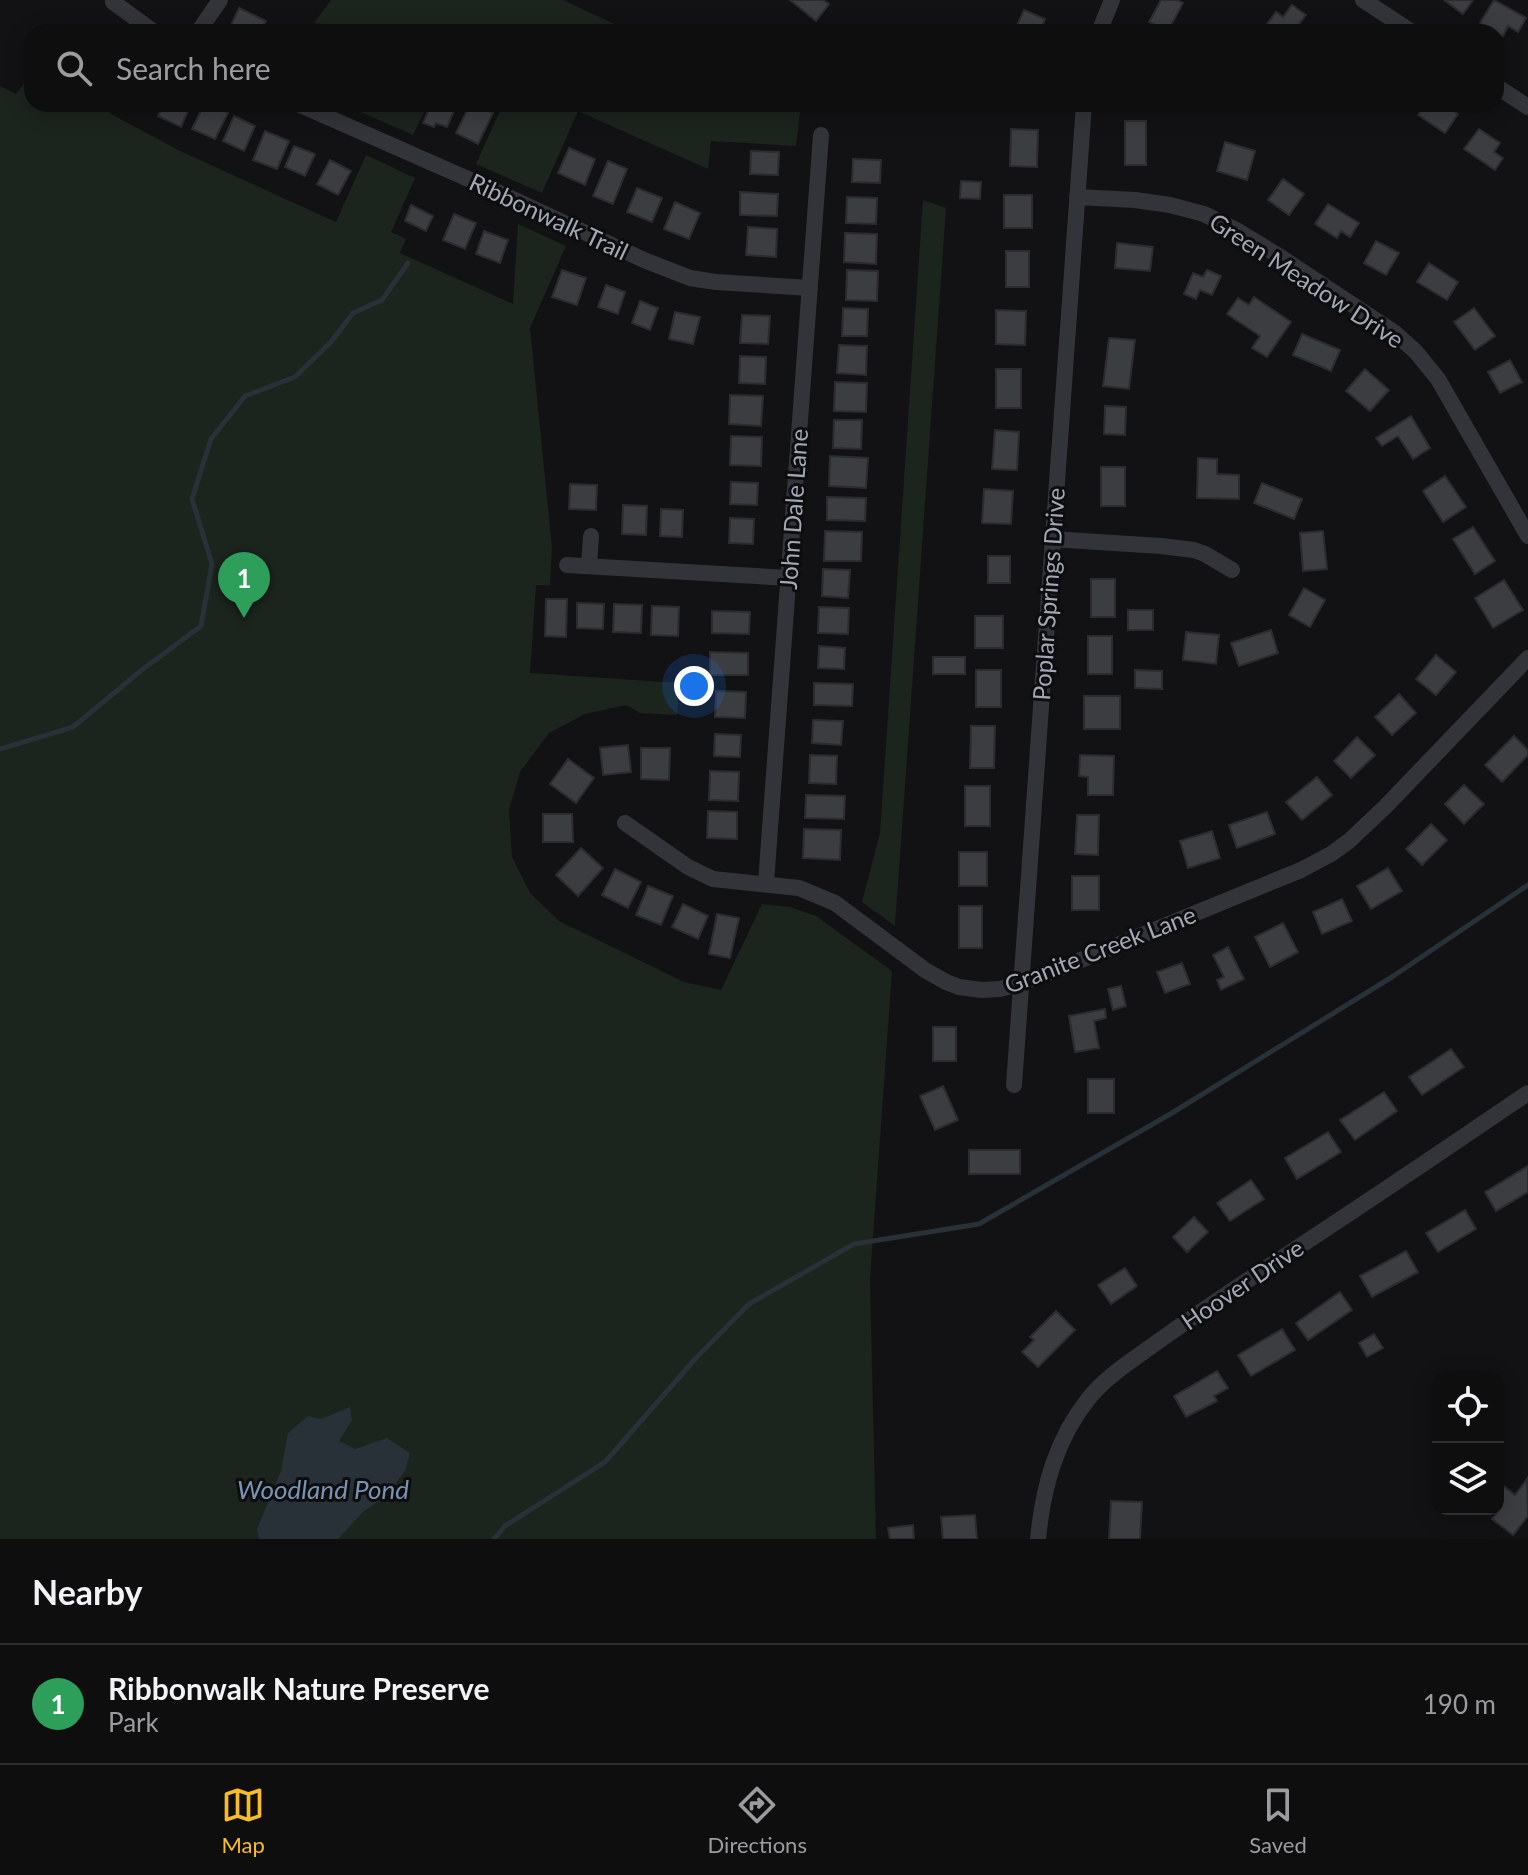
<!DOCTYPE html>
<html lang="en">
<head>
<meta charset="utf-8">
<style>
  :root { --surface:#0e0e0f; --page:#1c1c1d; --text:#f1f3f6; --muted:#9b9c9e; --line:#2e2e2f; --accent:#f8bd26 }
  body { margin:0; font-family:Lato,sans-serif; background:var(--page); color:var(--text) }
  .controls { position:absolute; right:24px; bottom:24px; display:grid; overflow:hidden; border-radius:16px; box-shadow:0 4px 20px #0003 }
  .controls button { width:72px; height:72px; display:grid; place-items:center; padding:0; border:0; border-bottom:2px solid var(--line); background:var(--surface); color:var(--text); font:40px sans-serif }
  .you { position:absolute; left:694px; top:686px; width:28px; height:28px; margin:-20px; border:6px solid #fff; border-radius:50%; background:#1a73e8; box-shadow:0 0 0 12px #1a73e833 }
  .badge { display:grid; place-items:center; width:52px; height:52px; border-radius:50%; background:var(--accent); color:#fff; font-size:26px; font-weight:700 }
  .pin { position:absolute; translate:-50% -66px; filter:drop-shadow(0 2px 4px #0008) }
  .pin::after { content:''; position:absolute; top:42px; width:28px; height:24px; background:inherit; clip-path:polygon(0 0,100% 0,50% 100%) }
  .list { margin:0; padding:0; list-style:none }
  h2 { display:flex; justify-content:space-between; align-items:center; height:104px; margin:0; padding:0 32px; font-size:34px }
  h2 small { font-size:26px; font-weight:400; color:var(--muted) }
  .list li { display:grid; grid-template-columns:52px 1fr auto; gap:24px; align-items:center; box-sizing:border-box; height:120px; padding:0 32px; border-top:2px solid var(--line) }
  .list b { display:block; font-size:30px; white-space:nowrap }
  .list p { margin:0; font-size:26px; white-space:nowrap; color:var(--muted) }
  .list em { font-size:26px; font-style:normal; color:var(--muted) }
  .icon { flex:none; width:44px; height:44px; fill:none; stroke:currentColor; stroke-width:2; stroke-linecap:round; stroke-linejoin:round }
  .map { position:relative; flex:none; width:1528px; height:1539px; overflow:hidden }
  .search { position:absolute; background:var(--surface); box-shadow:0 4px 20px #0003; left:24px; right:24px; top:24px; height:88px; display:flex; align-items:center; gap:20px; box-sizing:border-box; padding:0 28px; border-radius:24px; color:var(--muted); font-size:30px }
  .sheet { height:224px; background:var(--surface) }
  nav { display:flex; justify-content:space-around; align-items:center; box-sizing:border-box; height:112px; border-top:2px solid var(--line); background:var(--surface); font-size:22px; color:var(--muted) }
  nav a { display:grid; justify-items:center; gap:4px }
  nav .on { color:var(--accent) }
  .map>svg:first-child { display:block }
</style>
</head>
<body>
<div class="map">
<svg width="1528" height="1539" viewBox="0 0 1528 1539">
  <rect width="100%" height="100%" fill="#121214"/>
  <path fill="#1c241e" d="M331,0H563L631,32H363L355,28L314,23Z
    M32,73V104H97L111,114L178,150L336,222L366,155L415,178L391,232L406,239L400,253L513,304L518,224L566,246L530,328L552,548L550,585H536L530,673L679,683L677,715L640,713L626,705L585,714L549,733L520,772L509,810L512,857L530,893L559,921L684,982L721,990L762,904L790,907L816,916L892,971L870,1279L876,1539H0V86L16,94Z
    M359,104H428L413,135L356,110Z
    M503,104H783L800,112L796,146L711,141L708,169L578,111L542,193L476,164Z
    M923,200L946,208L895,926L862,902L880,833Z"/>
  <path fill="#283038" d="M350,1407L352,1420L339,1441L355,1449L387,1438L410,1453L405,1471L385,1497L364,1511L338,1539H259L257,1529L281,1471L288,1433L308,1416L321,1419Z"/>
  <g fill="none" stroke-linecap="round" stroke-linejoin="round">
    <path stroke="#283038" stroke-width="5" d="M0,749L73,727L143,669L201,626L212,564L192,499L211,439L245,396L295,377L331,342L353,313L382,300L408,263
      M494,1539L505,1526L605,1462L696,1358L749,1304L854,1244L979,1224L1172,1113L1392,977L1528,885"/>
  </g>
  <path fill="#3c3d41" stroke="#2c2c30" stroke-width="2" d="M790,0H823L829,4L816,21Z
    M1161,0H1177L1183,3L1168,31L1149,22Z
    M1444,0H1473L1463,14Z
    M1494,0L1526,18L1518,32L1508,26L1503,36L1480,23Z
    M1292,5L1306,15L1293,32H1270L1264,28L1276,12L1283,17Z
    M239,8L266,21L260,32L228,31Z
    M1024,10L1045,19L1040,32H1014Z
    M164,104H191L181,127L158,116Z
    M204,104H210L228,113L215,139L192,129Z
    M431,104H457L447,127L436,123L434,127L423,123Z
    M470,104L493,113L478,144L456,133Z
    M1426,104H1443L1458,114L1445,133L1418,115Z
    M234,116L255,126L244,151L223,141Z
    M1125,121H1146V165H1125Z
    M1011,129L1038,130L1037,167L1010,166Z
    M1479,129L1500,143L1494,152L1503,158L1495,170L1464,149Z
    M265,131L289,141L277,169L253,160Z
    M1225,142L1255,151L1247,180L1217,171Z
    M294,146L315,154L305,176L285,167Z
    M569,148L595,159L585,185L558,173Z
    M751,151L779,152L778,175L750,174Z
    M853,159L881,160L880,183L852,182Z
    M330,160L351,171L338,195L317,184Z
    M608,161L627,169L613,204L593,196Z
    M1283,179L1304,194L1289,215L1268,200Z
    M961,181L981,182L980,199L960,198Z
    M637,188L662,198L652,222L627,212Z
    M740,192L778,194L777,216L740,215Z
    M1004,195H1032V228H1004Z
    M847,197L877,198L876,224L846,223Z
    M675,202L700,213L689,239L664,229Z
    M1328,204L1359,223L1350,237L1341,231L1337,238L1315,224Z
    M411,205L433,216L426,231L405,221Z
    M454,214L476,223L465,249L443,240Z
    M748,227L777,229L776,257L746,255Z
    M484,231L508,240L500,263L476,254Z
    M845,233L877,234L876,264L844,262Z
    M1376,241L1399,253L1386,275L1364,263Z
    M1117,243L1153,247L1150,271L1115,268Z
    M1006,251H1029V287H1006Z
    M1429,263L1458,282L1447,300L1417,282Z
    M562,270L586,278L577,305L552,297Z
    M847,270L878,271L877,301L846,300Z
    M1207,270L1221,276L1212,295L1200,290L1196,299L1184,294L1193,273L1203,277Z
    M606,285L625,292L618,314L598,307Z
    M1254,297L1291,322L1267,357L1252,348L1260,336L1227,314L1238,298L1249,305Z
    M640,301L658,308L650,330L632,323Z
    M843,308L868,309L867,336H842Z
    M1474,308L1495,336L1475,350L1454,322Z
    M996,310L1026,311L1025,345L996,344Z
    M675,312L700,317L693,344L669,339Z
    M742,315L770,316L768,344L740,343Z
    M1302,334L1340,350L1331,371L1293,355Z
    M1109,338L1135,340L1129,389L1103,386Z
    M839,345L867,346L866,375L837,373Z
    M740,356L766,357L765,384L739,383Z
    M1510,360L1522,382L1500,393L1488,372Z
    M996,369H1021V408H996Z
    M1365,369L1389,390L1370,411L1346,391Z
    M835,382L867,383L866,412L834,411Z
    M730,395L763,396L761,426L729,424Z
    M1105,406L1126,407L1125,435L1104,434Z
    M1411,416L1430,448L1413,459L1398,436L1382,446L1376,438Z
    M834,420H862L861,449L833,448Z
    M995,430L1019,432L1017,470L992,469Z
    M731,436L762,437L761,466L730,465Z
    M830,456L868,458L866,488L829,486Z
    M1198,458L1217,459V474L1239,475V499L1197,498Z
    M1101,467H1125V506H1101Z
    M1445,476L1466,507L1443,522L1423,491Z
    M731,482L758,483L757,505L730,504Z
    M1262,483L1302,499L1294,519L1254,503Z
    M570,484L597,485L596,510L569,509Z
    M984,489L1013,491L1011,524L982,523Z
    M827,497L866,498L865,521L827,520Z
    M623,505L647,506L646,535L622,534Z
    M661,509L683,510L682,537L660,536Z
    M730,518L754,519L753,544L729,543Z
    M1473,527L1495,561L1475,574L1453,539Z
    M825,531L862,532L861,561H824Z
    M1323,531L1327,569L1303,571L1300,533Z
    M988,556H1010V583H988Z
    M823,569L850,570L848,598L822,596Z
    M1091,579H1115V617H1091Z
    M1504,580L1523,610L1493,628L1475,598Z
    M1304,588L1325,600L1310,627L1289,615Z
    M546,599H567L566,637L545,636Z
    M577,603L604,604L603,629L577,628Z
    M614,604L642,605L641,633L613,632Z
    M652,606L679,607L678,636L651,635Z
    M819,607L849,608L848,634L818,633Z
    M1128,610H1153V630H1128Z
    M712,611L750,612L749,634L712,633Z
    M975,616H1003V648H975Z
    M1271,630L1278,653L1239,666L1231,643Z
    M1186,632L1219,635L1216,664L1183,660Z
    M1088,636H1112V674H1088Z
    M819,646L845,648L844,669L818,668Z
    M710,652L748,653V675H710Z
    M1436,655L1456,672L1436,695L1416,679Z
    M933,657H965V674H933Z
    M976,670H1001V707H976Z
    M1135,670L1162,671V689L1135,688Z
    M814,683L853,684L852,706L814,705Z
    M716,691L746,692L745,718L715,717Z
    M1399,694L1416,713L1392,735L1375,717Z
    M1084,696H1120V729H1084Z
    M813,720L843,721L841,745L812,743Z
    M971,726H995L994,768H970Z
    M715,734L741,735L740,757L714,756Z
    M1514,736L1528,750V755L1502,782L1485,765Z
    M1357,737L1375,755L1351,778L1334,761Z
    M628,745L631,772L603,775L600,748Z
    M641,748H670L669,780L641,779Z
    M810,755L837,756L836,784L809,783Z
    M1080,755L1114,756L1113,795H1088V777L1079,776Z
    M568,759L594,778L576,803L550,784Z
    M710,771L739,772L738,801L709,800Z
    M1317,777L1332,795L1302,820L1286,802Z
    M1464,785L1484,804L1464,824L1445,804Z
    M965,786H990V826H965Z
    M806,795L845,796L844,819L805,818Z
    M708,811L737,812V839L707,838Z
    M1267,812L1275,834L1237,848L1229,825Z
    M543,814H572L573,842H543Z
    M1077,815H1099L1098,855L1075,854Z
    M1431,824L1447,840L1422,865L1406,849Z
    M804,829L841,830L840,860L803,858Z
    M1212,831L1220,858L1188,868L1180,841Z
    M581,848L603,868L578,896L556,875Z
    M959,852H987V886H959Z
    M1388,868L1402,891L1371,909L1357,886Z
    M615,869L641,882L628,908L602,895Z
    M1072,876H1099V910H1072Z
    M648,886L673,896L661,925L636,915Z
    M1342,899L1352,921L1322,934L1313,912Z
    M683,904L708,916L698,939L672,927Z
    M959,906H982V948H959Z
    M717,914L739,918L730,958L709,954Z
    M1283,923L1298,952L1270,967L1255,937Z
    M1228,947L1244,979L1221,990L1217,980L1224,977L1213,955Z
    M1182,963L1190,984L1165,993L1157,972Z
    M1121,986L1126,1006L1113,1010L1108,989Z
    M1105,1009L1106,1018L1094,1021L1099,1048L1075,1052L1069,1016Z
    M933,1027H956V1061H933Z
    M1451,1049L1464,1067L1422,1095L1409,1077Z
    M1088,1079H1114V1113H1088Z
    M943,1086L958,1120L935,1130L920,1096Z
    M1384,1092L1397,1111L1355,1140L1340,1120Z
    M1328,1132L1341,1152L1297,1179L1285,1158Z
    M969,1150H1020V1174H969Z
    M1528,1166V1192L1496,1211L1485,1192Z
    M1251,1180L1264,1199L1230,1221L1217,1203Z
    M1465,1210L1476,1229L1438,1252L1426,1233Z
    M1194,1217L1208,1232L1187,1252L1173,1237Z
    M1406,1251L1418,1272L1372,1297L1360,1276Z
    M1125,1268L1137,1286L1111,1304L1098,1285Z
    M1340,1292L1352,1310L1308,1340L1296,1323Z
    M1056,1311L1075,1330L1038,1367L1022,1352L1034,1340L1030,1337Z
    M1282,1329L1295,1350L1251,1376L1238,1355Z
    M1374,1334L1383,1348L1367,1357L1359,1343Z
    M1217,1371L1228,1388L1214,1396L1217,1401L1186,1417L1174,1396Z
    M1527,1479L1528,1516L1513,1535L1492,1519L1502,1506L1498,1503V1486L1500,1483L1515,1495Z
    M1111,1501L1142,1502L1140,1539H1109Z
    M975,1515L977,1539H943L941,1517Z
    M913,1525L914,1539H890L888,1528Z"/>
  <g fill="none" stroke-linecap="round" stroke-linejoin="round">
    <path stroke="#333439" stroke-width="16" d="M1363,0L1412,32
      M113,2L154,32
      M198,32L220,0
      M1099,32L1112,0
      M1496,86L1528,107
      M298,104L500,193L644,260L690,278L716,282L810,288
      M1077,197L1135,200L1170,205L1204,214L1238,231L1279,256L1395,333L1416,352L1438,379L1528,536
      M1051,539L1161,546L1194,550L1205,554L1232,570
      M567,565L788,578
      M589,566L591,536
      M625,823L688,867L713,879L799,888L835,903L925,970L946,982L959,987L982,990L1000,989L1021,983L1054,971L1301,870L1331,854L1349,841L1386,806L1528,658
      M766,883L821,135
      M1014,1085L1084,104
      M1038,1539C1043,1487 1056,1439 1089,1398C1105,1378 1128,1363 1149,1348C1185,1322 1222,1297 1260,1272C1350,1214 1439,1153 1528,1093"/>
  </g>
  <g text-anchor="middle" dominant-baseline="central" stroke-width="6" stroke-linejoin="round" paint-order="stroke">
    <g font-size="24" fill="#a3a8b5" stroke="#0d0d0f">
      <text transform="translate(549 216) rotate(25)">Ribbonwalk Trail</text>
      <text transform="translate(1307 280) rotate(33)">Green Meadow Drive</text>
      <text transform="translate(793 509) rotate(-86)">John Dale Lane</text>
      <text transform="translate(1048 594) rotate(-86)">Poplar Springs Drive</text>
      <text transform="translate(1100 949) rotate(-21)">Granite Creek Lane</text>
      <text transform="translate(1242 1284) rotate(-34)">Hoover Drive</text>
    </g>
    <g font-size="26" font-style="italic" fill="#7894b2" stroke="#0d0d0f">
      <text x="323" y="1489">Woodland Pond</text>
    </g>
  </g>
</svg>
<div class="controls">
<button><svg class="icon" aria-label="locate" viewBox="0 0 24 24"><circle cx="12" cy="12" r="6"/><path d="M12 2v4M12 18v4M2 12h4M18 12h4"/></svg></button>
<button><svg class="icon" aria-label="layers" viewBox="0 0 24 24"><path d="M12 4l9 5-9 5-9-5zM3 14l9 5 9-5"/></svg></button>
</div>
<div class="you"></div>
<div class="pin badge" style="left:244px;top:618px;background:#2e9e5b">1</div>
<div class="search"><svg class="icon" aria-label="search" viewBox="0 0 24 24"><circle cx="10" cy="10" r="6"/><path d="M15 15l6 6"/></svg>Search here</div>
</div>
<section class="sheet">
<h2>Nearby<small></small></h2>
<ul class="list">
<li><span class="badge" style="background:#2e9e5b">1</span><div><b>Ribbonwalk Nature Preserve</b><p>Park</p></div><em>190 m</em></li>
</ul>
</section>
<nav>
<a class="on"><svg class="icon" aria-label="map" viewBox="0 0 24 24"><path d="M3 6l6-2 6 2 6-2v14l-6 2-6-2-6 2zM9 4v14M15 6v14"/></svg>Map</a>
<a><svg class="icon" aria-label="directions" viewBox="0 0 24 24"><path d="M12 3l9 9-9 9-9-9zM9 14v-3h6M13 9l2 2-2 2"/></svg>Directions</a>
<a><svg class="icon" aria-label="saved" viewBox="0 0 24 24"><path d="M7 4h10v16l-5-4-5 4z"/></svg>Saved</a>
</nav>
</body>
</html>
